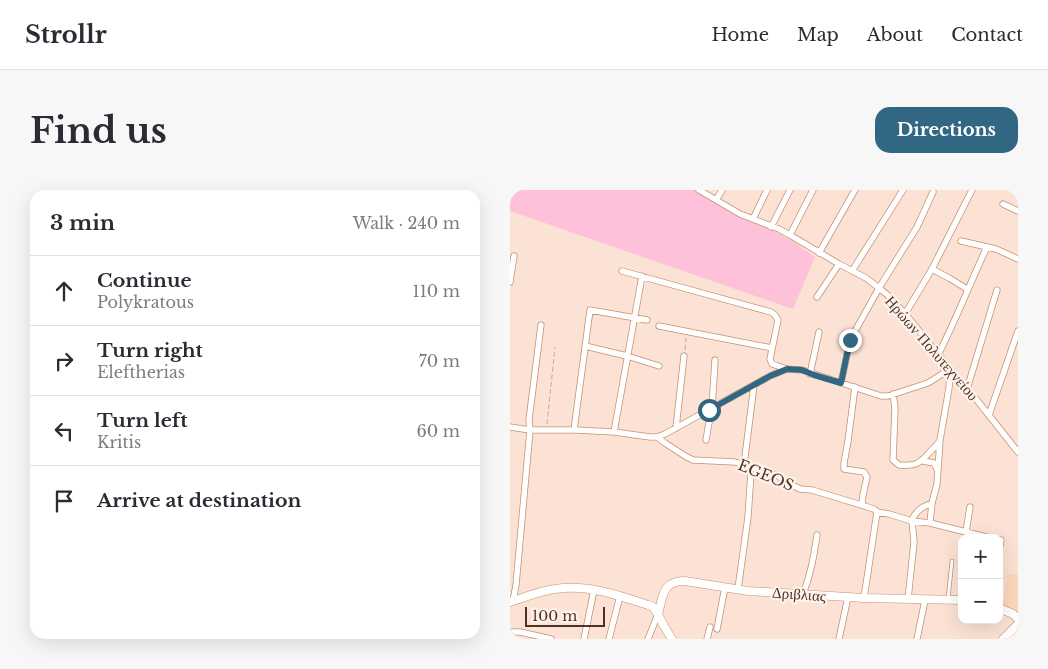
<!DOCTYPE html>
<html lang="en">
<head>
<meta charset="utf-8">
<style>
  :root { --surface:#fff; --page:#f7f7f7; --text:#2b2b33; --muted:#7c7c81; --line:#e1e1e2; --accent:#316782 }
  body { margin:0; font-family:"Libre Baskerville",serif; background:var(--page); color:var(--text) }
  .controls { position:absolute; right:15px; bottom:15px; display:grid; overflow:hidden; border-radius:10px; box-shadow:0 5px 20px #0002 }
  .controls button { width:45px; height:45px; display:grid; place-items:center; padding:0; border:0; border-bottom:1px solid var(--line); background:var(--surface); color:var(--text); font:25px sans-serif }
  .scale { position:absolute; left:15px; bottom:12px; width:80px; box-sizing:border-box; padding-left:5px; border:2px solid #4b3426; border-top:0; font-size:14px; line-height:18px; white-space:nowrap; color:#4b3426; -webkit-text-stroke:4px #fff2eb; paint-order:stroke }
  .stop { position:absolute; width:15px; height:15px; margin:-11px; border:4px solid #316782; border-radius:50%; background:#fff }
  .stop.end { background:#316782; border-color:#fff; box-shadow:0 1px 5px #0008 }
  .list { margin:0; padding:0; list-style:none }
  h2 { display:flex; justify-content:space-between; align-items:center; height:65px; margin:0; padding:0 20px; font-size:21px }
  h2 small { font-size:16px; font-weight:400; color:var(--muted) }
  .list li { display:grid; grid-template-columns:32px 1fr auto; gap:15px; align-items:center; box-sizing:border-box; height:70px; padding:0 20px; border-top:1px solid var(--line) }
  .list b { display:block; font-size:19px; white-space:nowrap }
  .list p { margin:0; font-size:16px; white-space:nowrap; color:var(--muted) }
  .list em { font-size:16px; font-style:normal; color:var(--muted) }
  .icon { flex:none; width:28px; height:28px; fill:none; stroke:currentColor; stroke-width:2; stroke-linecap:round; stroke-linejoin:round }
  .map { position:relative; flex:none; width:508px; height:449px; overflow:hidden; border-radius:15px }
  header { display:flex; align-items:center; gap:30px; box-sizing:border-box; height:70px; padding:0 25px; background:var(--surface); border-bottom:1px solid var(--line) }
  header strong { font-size:24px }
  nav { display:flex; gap:28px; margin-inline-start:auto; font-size:18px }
  .intro { display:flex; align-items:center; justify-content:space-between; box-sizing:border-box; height:120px; padding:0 30px }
  h1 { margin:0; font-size:35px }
  .button { padding:12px 22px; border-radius:15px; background:var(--accent); color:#fff; font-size:18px; font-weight:700 }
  main { display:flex; gap:30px; padding:0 30px }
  aside { flex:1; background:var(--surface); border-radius:15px; box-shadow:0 5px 20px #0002 }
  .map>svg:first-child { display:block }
</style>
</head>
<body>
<header>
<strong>Strollr</strong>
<nav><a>Home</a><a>Map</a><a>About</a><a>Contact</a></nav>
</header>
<div class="intro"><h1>Find us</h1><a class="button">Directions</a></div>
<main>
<aside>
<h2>3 min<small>Walk · 240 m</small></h2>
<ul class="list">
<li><svg class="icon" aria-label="ahead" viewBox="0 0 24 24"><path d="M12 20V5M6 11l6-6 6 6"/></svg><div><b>Continue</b><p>Polykratous</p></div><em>110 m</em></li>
<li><svg class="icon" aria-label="right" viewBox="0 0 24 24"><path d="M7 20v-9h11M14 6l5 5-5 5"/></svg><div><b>Turn right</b><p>Eleftherias</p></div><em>70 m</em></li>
<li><svg class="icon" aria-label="left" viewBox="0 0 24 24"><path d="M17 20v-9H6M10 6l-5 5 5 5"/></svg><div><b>Turn left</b><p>Kritis</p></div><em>60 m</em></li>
<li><svg class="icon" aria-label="arrive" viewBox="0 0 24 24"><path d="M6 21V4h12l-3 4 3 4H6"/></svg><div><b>Arrive at destination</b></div></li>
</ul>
</aside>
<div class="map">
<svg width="508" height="449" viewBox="0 0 508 449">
  <rect width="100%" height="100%" fill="#fbe2d4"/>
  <path fill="#ffd7be" d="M497,384H508V426L489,414L494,408Z"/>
  <path fill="#fdc1d9" d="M0,0H186L281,50L305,67L283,119L0,21Z"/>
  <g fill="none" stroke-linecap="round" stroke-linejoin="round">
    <g stroke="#c7906d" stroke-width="4.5">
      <path id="lane" d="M438,409L442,371"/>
    </g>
    <g stroke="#c7906d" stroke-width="7">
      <path id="street" d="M189,0L230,24L269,39L280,45L329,74L356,88L369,98L381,108L402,132L440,179L466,209L508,262
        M206,10L212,0
        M493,14L508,21
        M243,29L257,0
        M261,37L280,0
        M280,45L303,0
        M451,51L486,59L508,69
        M309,63L345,0
        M422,79L439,88L457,99
        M112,81L261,122L265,125L268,130L260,169L262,174L277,179L292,180L371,206H378L418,193L440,179
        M342,81L393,0
        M0,92L4,66
        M307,107L329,74
        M395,124L422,79L462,0
        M149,136L262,158
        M75,156L117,166L149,176
        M428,165C446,130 460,93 477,57
        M300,184L309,142
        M331,193L340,150L369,98L407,37L423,2
        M345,197L338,251L334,273V279L354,282L357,287C355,297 352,305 352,315
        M457,199L487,100
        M383,204L385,218L383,270L389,275C404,276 408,275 418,264C422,260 426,256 429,252
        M202,218L205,170
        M479,225L508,141
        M0,237L20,240H66L104,242L140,247H147L155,244L260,186L277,179
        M166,238L174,166
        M64,240L80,120L137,130
        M104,242L132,86
        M147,247L155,253L175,266L183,270L225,272L268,286L278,293L290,299L302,300L364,319L367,322
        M196,250L200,227L199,220
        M413,271L424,273L427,279
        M234,275L244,195
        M367,322L379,324L402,331L420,333L480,348
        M420,333L422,313L427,294L430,250L439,198L440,179
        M456,342L460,317
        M489,350H491L489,361
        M228,399L238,327L241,283L239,277
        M293,404C301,384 304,365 307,345
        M354,408L367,322
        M398,409L404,352L402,331L404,326L408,321L413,317L422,313
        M3,411L6,395L20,240L19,230L31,135
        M207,439L215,397
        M0,442H10L41,449
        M74,449L84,400
        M99,449L110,406
        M138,449L148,424
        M197,449L200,437
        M329,449L338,407
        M407,449L415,410"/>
    </g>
    <g stroke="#c7906d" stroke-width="9">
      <path id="secondary" d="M0,412C15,407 30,401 45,399C77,394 108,405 138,415L142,416L146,421L154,436L162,449
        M489,418L503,424L508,429
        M148,424C153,406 152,391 175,391L238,401L354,408L452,410
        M493,449L508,434"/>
    </g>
    <path stroke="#c3ab9d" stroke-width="1" stroke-dasharray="5 2.5" stroke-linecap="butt" d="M175,160L176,147
      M37,234L45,157"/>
    <use href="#lane" stroke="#fff" stroke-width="3"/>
    <use href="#street" stroke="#fff" stroke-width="5.5"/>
    <use href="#secondary" stroke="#fff" stroke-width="8"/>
  </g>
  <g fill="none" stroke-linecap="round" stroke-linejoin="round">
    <path stroke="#316782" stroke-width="6" d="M199,220L260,186L277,179L292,180L304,185L331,193L340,150"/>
  </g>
  <g text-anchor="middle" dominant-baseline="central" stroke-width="4.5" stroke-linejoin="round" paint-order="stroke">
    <g font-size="15" fill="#4b3426" stroke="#fff2eb">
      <text transform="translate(422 158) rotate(49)">Ηρώων Πολυτεχνείου</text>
      <text transform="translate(256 285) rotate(22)">EGEOS</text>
      <text transform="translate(289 404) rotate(4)">Δριβλιας</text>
    </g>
  </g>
</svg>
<div class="controls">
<button>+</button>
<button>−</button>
</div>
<div class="scale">100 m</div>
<div class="stop" style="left:199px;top:220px"></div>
<div class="stop end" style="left:340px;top:150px"></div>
</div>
</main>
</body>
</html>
